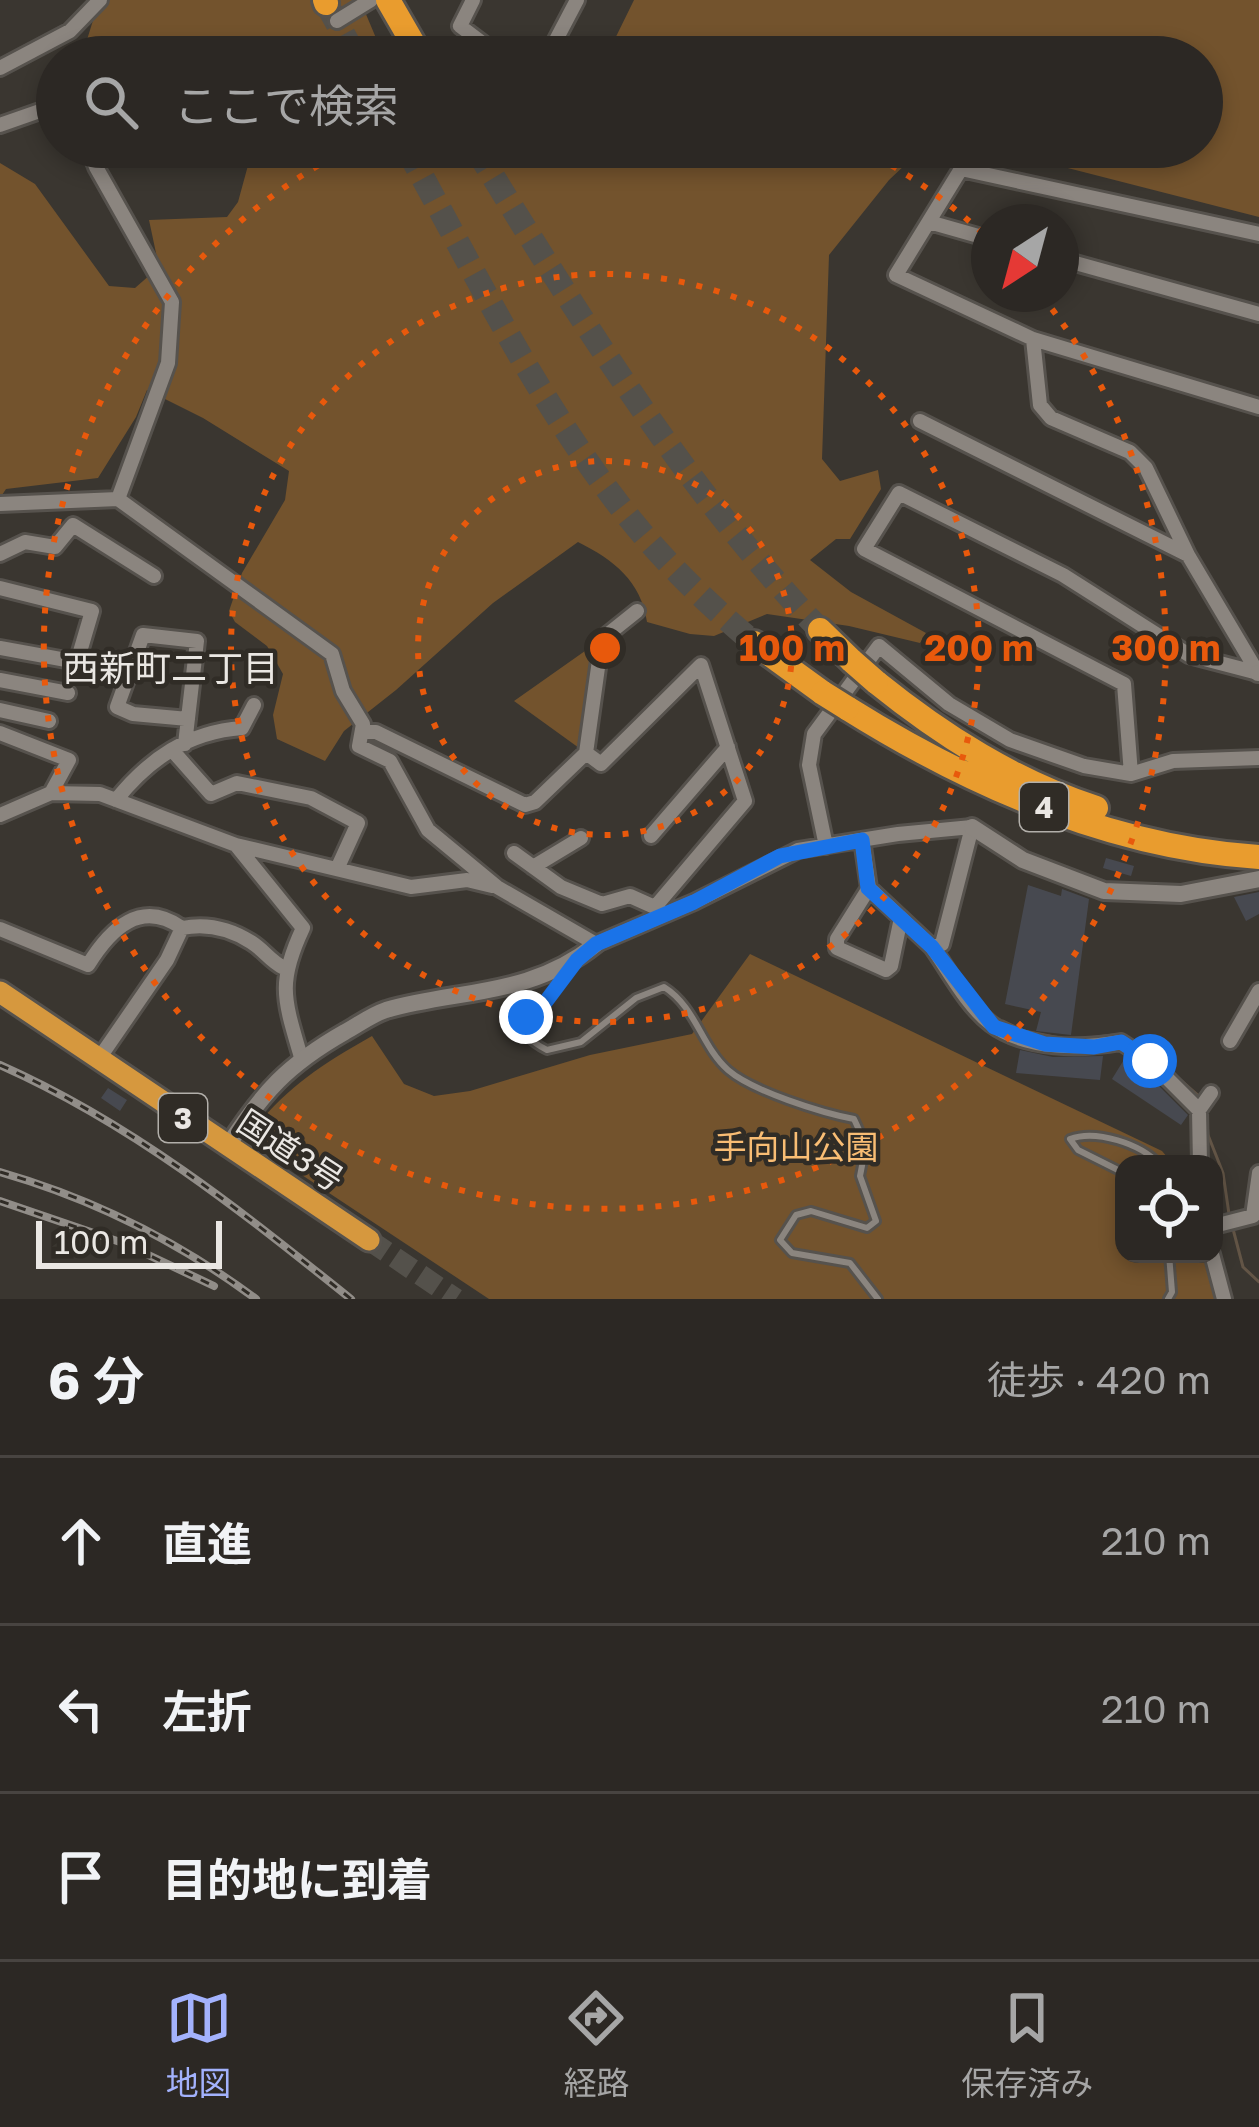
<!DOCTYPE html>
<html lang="ja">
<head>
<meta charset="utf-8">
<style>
  :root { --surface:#2c2824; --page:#34302c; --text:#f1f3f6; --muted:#a6a6a6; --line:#484441; --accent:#a3b2fd }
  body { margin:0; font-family:"Golos Text","Noto Sans JP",sans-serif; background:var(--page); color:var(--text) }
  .controls { position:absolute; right:36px; bottom:36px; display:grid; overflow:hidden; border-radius:24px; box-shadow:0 6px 18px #0003 }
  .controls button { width:108px; height:108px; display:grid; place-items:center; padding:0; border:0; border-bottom:3px solid var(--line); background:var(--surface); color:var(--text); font:60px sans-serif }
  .compass { position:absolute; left:971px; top:204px; width:108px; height:108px; border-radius:50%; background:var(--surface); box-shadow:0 6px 18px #0003; rotate:216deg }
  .scale { position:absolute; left:36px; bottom:30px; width:186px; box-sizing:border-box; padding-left:12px; border:6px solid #eae7e3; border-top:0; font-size:33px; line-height:42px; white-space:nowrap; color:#eae7e3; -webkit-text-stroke:9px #302c26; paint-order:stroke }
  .stop { position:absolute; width:36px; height:36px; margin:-27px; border:9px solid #1a73e8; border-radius:50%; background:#fff }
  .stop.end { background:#1a73e8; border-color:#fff; box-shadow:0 3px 12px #0008 }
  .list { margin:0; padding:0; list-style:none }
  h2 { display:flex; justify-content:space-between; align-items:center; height:156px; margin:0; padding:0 48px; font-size:51px }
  h2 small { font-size:39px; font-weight:400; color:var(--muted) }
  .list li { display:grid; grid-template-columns:78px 1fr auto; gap:36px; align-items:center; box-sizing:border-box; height:168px; padding:0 48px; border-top:3px solid var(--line) }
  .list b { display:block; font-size:45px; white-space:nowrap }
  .list em { font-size:39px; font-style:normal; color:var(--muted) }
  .icon { flex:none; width:66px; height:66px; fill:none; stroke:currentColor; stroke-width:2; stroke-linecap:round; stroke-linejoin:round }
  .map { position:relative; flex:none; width:1259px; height:1299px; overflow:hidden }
  .search { position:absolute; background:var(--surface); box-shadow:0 6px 18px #0003; left:36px; right:36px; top:36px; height:132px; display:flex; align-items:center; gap:30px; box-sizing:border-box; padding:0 42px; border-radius:66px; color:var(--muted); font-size:45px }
  .sheet { height:660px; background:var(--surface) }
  nav { display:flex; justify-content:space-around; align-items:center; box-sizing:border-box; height:168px; border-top:3px solid var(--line); background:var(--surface); font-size:33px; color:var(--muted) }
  nav a { display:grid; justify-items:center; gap:6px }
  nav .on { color:var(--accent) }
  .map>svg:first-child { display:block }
</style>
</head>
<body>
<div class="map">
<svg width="1259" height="1299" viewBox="0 0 1259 1299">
  <rect width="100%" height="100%" fill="#3a3630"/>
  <path fill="#73532d" d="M107,0H360L384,57H97L85,46L96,11Z
    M634,0H1259V217L986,147H1202V57H606Z
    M253,147H924L889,180L829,255L822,459L840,481L878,470L881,489L850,539H836L810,560L851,592L926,633L920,643L849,626L767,614L714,636L690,634L647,622C641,581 614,560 578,542L493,603L396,690L344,731L325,761L277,739L273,715L283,674L267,646L235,622L229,611L242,573L285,500L289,471L203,418L147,390L136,417L98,478L6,489L0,498V163L35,184L109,286L135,288L159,267L149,220L227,217L238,202Z
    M602,639L586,753L514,701Z
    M750,954L1162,1151L1173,1164H1124V1254H1205L1217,1299H489L246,1138C287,1087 316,1068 372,1036L404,1084L434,1096L470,1091L590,1055L692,1034Z"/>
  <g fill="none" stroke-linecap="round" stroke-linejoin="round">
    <path stroke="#635546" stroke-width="3" d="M1003,1021L1024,1031L1065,1039
      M1080,1039L1122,1034L1148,1052
      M1160,1062L1202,1099
      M1206,1108L1208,1135L1223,1173L1229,1214
      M1233,1229L1243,1267L1259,1282"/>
  </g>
  <path fill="#474950" d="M1106,858L1134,866L1131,876L1103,868Z
    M1028,885L1061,896L1062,889L1089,899L1071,1035L1036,1031L1041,1012L1005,1004Z
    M1259,892V914L1246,921L1234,897Z
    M1020,1050L1053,1057L1103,1056L1100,1080L1016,1073Z
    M1125,1058L1143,1070L1188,1115L1181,1125L1112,1079Z
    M108,1088L127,1100L120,1111L101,1098Z"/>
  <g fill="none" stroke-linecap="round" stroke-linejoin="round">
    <path stroke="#54514b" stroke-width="21" stroke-dasharray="21 10" stroke-linecap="butt" d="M369,1240L456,1299"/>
    <path stroke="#54514b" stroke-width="24" stroke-dasharray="24 12" stroke-linecap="butt" d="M326,3L356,57
      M406,147C471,265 531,389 613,497C654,552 702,599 754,643
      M475,147C579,317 682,485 820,630"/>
    <g stroke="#56524d" stroke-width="12">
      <path id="service" d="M570,968L544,1004L527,1017C524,1036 531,1042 547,1050L581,1042L636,998L664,987C696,1007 701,1046 728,1070C752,1091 822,1113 854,1119L866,1145L860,1176L876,1221L867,1228L811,1211L796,1215L780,1240L792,1253L850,1263L878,1299
        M1124,1173L1078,1150L1070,1139C1096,1129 1141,1144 1159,1164
        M1168,1299L1172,1292L1169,1254"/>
    </g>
    <g stroke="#56524d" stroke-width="20">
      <path id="minor" d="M473,0L460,26L501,57
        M337,21L371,0
        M547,57L577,0
        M0,68L70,31L100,0
        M0,125L57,105
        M94,147L89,149L96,167L172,302L168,363L118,499
        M172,147L243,157L246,147
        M929,222L989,239
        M1259,234L961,169L896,275L1033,339L1259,407
        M1061,259L1259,314
        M1033,339L1040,405L1051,418L1130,452L1146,468L1188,555L1258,673
        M920,421L1188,555
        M0,504L118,499L332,654L343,691L363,724L359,746L390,761L428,830L497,887L596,944L694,902L798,850L898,834L972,827L942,944L932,947L869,888L862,840
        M0,554L25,542L55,547L73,525L154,576
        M0,588L92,611L77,662L0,648
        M0,680L68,693
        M0,710L49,721
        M364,732H376L525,805L535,802L586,753L602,639L637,611
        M0,733L69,760L51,793
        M185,744L197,641L143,635L117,707L133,714L188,719
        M172,750L211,794L237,783L311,798L358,823L337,869
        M586,753L601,764L701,665L745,801L655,907
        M1131,774L1124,684L864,549L899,493L1063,575L1189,655L1258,673
        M116,800C149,759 188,732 242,728L254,705
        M0,815L51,793L100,794L236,845L411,887L467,880L492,886
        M651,836L728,747
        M236,845L303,928C277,983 284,999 301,1057
        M826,846L809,765L814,734L879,646L949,704L1010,740L1084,766L1131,774L1173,761L1259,758
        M514,853L561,887L602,904L630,896L659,909
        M533,867L581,838
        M869,888L837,939V948L886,970L891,966L901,918
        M0,929L88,965C111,928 141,899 182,928C207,923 229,928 251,942C264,950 270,961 284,968
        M932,947C949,971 967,1006 991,1024C1026,1050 1081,1049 1121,1042L1150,1061L1199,1110
        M1230,1041L1259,991
        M98,1060L167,960L182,928
        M1200,1164L1199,1110L1211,1093
        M1214,1226L1253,1216L1259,1173
        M1212,1254L1224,1299"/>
    </g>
    <g stroke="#56524d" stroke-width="22">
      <path id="tertiary" d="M1258,673H1259
        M972,827L1023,860L1104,891L1181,894L1259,879
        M227,1147C263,1092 287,1065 345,1032C358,1025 371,1015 386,1010C460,989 530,997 596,944"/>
    </g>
    <g stroke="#56524d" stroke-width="27">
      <path id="trunk" d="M0,992L369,1240"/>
    </g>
    <g stroke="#56524d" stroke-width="30">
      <path id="motorway" d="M325,0L326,3
        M388,0L418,52
        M820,630L852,661
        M754,643L823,693
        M876,682C943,736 1014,781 1096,808
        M847,708C970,785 1113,848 1259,857"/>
    </g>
    <use href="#service" stroke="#8b857f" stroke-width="6"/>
    <use href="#minor" stroke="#8b857f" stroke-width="14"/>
    <use href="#tertiary" stroke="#8b857f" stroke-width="16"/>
    <use href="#trunk" stroke="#d6983e" stroke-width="21"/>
    <use href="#motorway" stroke="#e99c2e" stroke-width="24"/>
    <g stroke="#918d88" stroke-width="8">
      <path id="rail" d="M0,1065C131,1123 240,1210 351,1299
        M0,1172C94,1199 178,1241 256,1299
        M0,1201L123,1243L214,1286"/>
    </g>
    <use href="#rail" stroke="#302c26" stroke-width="3" stroke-dasharray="9" stroke-linecap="butt"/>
    <g stroke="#56524d" stroke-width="30" stroke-linecap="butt">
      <path id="motorway-bridge" d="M852,661L876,682
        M823,693L847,708"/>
    </g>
    <use href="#motorway-bridge" stroke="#e99c2e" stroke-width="24"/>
  </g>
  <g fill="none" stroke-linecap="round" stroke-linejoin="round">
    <path stroke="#1a73e8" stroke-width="15" d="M526,1017L544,1004L577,960L596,944L694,902L780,856L862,840L868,888L932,947L994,1027L1045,1044L1094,1047L1121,1042L1150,1061"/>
  </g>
  <g fill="none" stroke="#e8590c" stroke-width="6" stroke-dasharray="6 12">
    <circle cx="605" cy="648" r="187"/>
    <circle cx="605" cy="648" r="374"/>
    <path d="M860 148A561 561 0 0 1 988 238M1041 295A561 561 0 1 1 350 148"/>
  </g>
  <g text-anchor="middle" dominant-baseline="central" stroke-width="9" stroke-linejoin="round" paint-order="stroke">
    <g fill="#302c26" stroke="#b2afaa" stroke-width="3">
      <rect x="1020" y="783" width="48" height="48" rx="9"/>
      <rect x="159" y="1094" width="48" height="48" rx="9"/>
    </g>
    <g font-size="30" font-weight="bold" fill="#eae7e3">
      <text x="1044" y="807">4</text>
      <text x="183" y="1118">3</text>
    </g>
    <g font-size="33" fill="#f9bd74" stroke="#302c26">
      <text x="796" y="1146">手向山公園</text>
    </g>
    <g font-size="33" fill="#eae7e3" stroke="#302c26">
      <text transform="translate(291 1150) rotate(33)">国道3号</text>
    </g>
    <g font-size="36" fill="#eae7e3" stroke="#302c26">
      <text x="171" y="667">西新町二丁目</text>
    </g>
  </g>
  <circle cx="605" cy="648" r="18" fill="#e8590c" stroke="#302c26" stroke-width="6"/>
  <g font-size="36" text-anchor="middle" font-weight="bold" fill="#e8590c" stroke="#302c26" stroke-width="9" stroke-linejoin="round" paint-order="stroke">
    <text x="792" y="661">100 m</text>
    <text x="979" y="661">200 m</text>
    <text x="1166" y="661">300 m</text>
  </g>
</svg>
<div class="controls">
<button><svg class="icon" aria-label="locate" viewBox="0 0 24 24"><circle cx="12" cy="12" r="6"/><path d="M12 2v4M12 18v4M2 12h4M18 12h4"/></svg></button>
</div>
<svg class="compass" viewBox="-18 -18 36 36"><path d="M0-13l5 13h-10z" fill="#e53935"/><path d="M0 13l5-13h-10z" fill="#a6a6a6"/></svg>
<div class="scale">100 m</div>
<div class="stop" style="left:1150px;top:1061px"></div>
<div class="stop end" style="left:526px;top:1017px"></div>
<div class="search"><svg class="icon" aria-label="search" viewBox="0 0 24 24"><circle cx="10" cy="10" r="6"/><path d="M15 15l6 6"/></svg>ここで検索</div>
</div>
<section class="sheet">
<h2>6 分<small>徒歩 · 420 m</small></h2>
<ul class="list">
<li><svg class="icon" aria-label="ahead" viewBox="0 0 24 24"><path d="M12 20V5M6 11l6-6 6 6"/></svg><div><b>直進</b></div><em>210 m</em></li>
<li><svg class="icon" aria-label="left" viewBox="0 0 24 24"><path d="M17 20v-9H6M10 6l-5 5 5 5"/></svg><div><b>左折</b></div><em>210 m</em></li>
<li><svg class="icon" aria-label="arrive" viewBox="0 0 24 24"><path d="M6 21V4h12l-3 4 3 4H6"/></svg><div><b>目的地に到着</b></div></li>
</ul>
</section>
<nav>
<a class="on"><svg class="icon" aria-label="map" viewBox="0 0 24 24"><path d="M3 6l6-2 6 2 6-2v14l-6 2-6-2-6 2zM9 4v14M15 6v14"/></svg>地図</a>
<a><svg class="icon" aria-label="directions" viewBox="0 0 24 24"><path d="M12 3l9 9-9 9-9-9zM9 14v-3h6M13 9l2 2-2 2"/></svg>経路</a>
<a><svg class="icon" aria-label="saved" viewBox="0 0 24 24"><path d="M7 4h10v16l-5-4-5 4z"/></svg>保存済み</a>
</nav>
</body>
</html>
